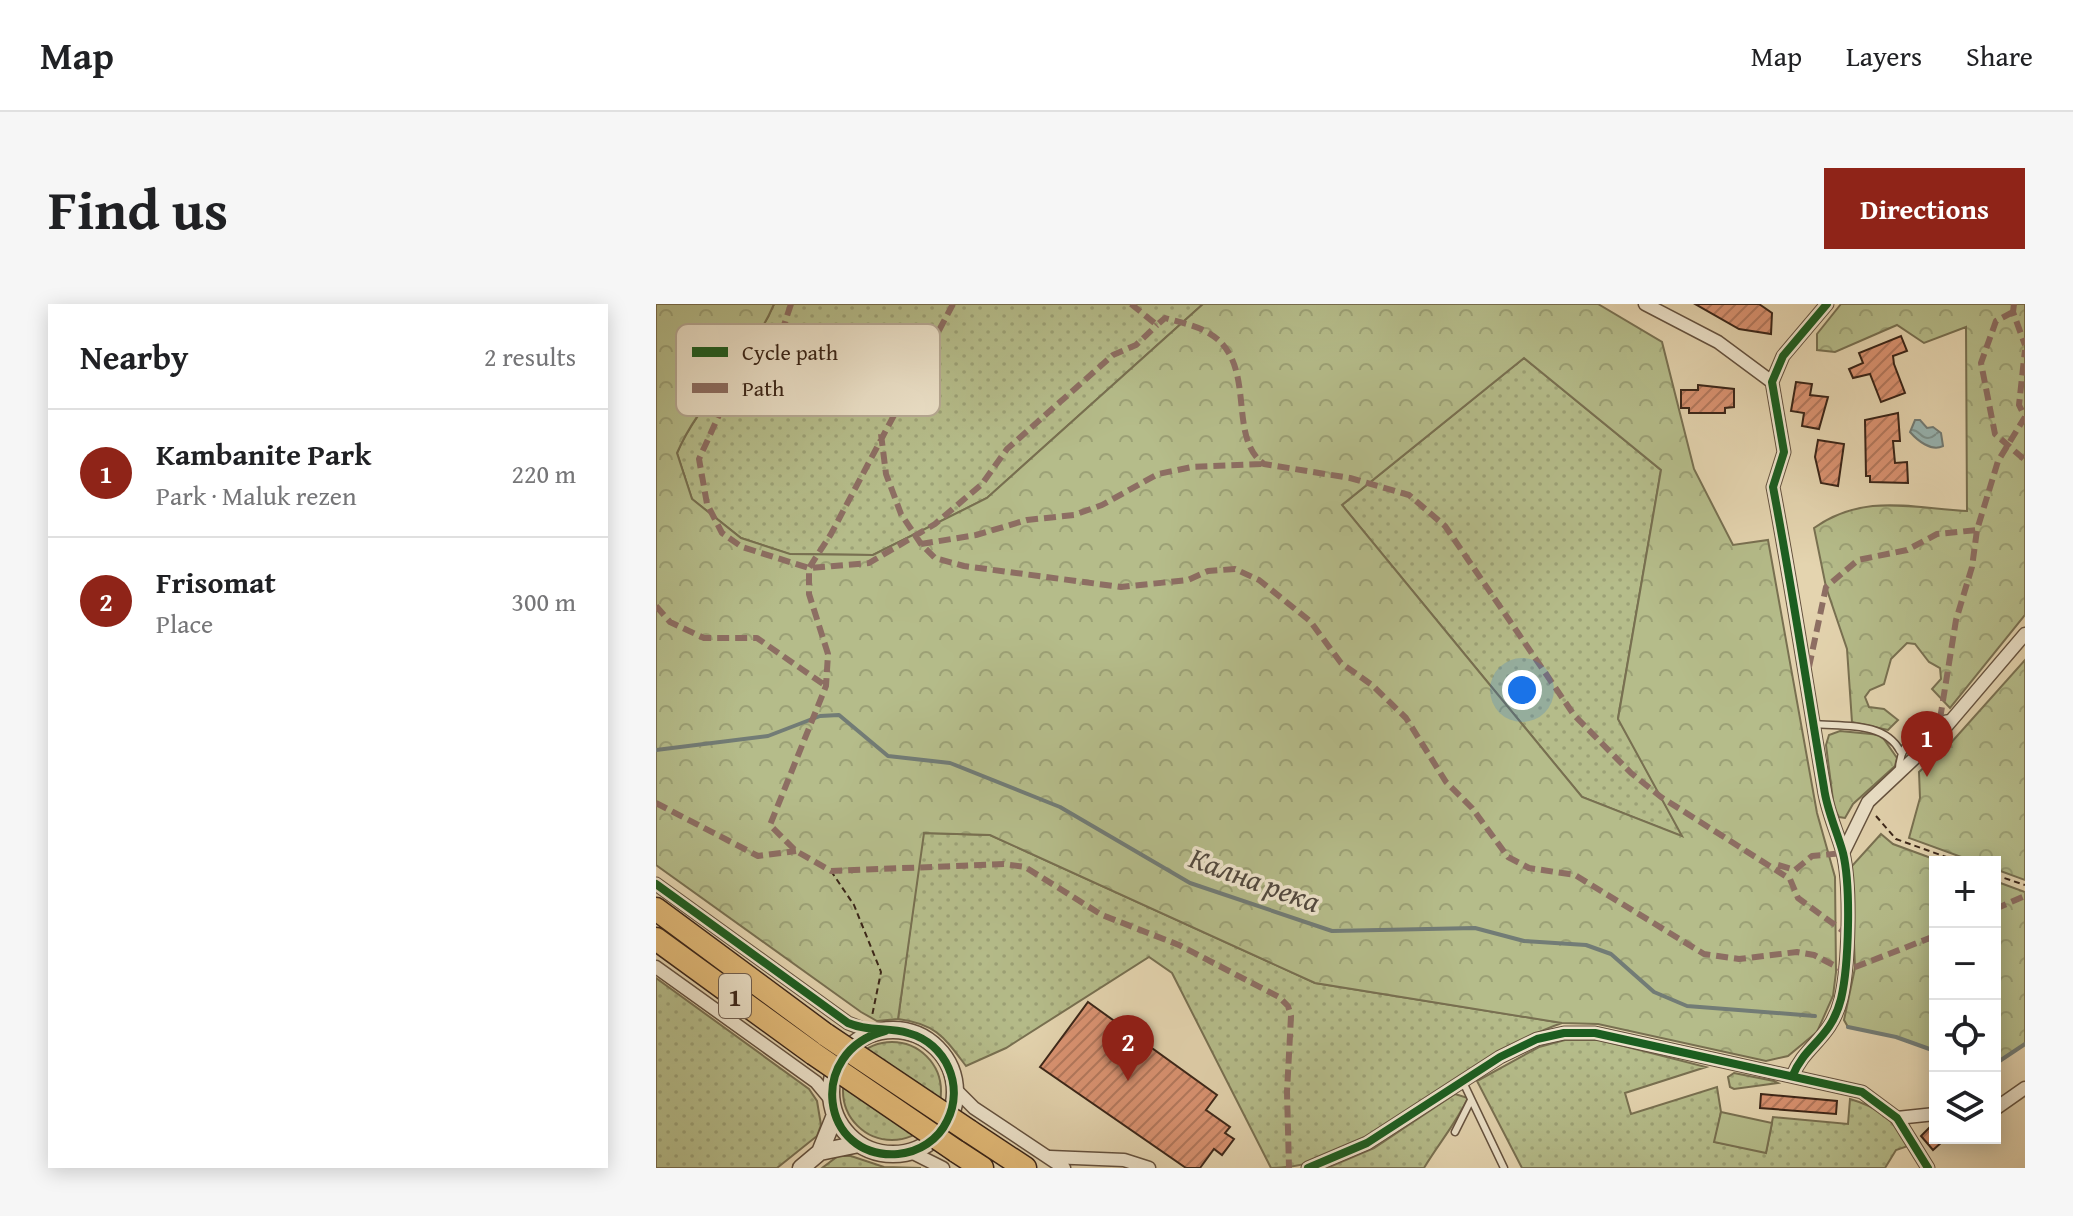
<!DOCTYPE html>
<html lang="en">
<head>
<meta charset="utf-8">
<style>
  :root { --surface:#fff; --page:#f6f6f6; --text:#202124; --muted:#757577; --line:#e0e0e0; --accent:#8f2418 }
  body { margin:0; font-family:"Gentium Book Plus",serif; background:var(--page); color:var(--text) }
  .controls { position:absolute; right:24px; bottom:24px; display:grid; overflow:hidden; border-radius:0px; box-shadow:0 4px 20px #0003 }
  .controls button { width:72px; height:72px; display:grid; place-items:center; padding:0; border:0; border-bottom:2px solid var(--line); background:var(--surface); color:var(--text); font:40px sans-serif }
  .you { position:absolute; left:866px; top:386px; width:28px; height:28px; margin:-20px; border:6px solid #fff; border-radius:50%; background:#1a73e8; box-shadow:0 0 0 12px #1a73e833 }
  .badge { display:grid; place-items:center; width:52px; height:52px; border-radius:50%; background:var(--accent); color:#fff; font-size:26px; font-weight:700 }
  .pin { position:absolute; translate:-50% -66px; filter:drop-shadow(0 2px 4px #0008) }
  .pin::after { content:''; position:absolute; top:42px; width:28px; height:24px; background:inherit; clip-path:polygon(0 0,100% 0,50% 100%) }
  .list { margin:0; padding:0; list-style:none }
  h2 { display:flex; justify-content:space-between; align-items:center; height:104px; margin:0; padding:0 32px; font-size:34px }
  h2 small { font-size:26px; font-weight:400; color:var(--muted) }
  .list li { display:grid; grid-template-columns:52px 1fr auto; gap:24px; align-items:center; box-sizing:border-box; height:128px; padding:0 32px; border-top:2px solid var(--line) }
  .list b { display:block; font-size:30px; white-space:nowrap }
  .list p { margin:0; font-size:26px; white-space:nowrap; color:var(--muted) }
  .list em { font-size:26px; font-style:normal; color:var(--muted) }
  .icon { flex:none; width:44px; height:44px; fill:none; stroke:currentColor; stroke-width:2; stroke-linecap:round; stroke-linejoin:round }
  .map { position:relative; flex:none; width:1369px; height:864px; overflow:hidden; border-radius:0px }
  header { display:flex; align-items:center; gap:48px; box-sizing:border-box; height:112px; padding:0 40px; background:var(--surface); border-bottom:2px solid var(--line) }
  header strong { font-size:38px }
  nav { display:flex; gap:44px; margin-inline-start:auto; font-size:28px }
  .intro { display:flex; align-items:center; justify-content:space-between; box-sizing:border-box; height:192px; padding:0 48px }
  h1 { margin:0; font-size:56px }
  .button { padding:20px 36px; border-radius:0px; background:var(--accent); color:#fff; font-size:28px; font-weight:700 }
  main { display:flex; gap:48px; padding:0 48px }
  aside { flex:1; background:var(--surface); border-radius:0px; box-shadow:0 4px 20px #0003 }
  .map>svg:first-child { display:block }
</style>
</head>
<body>
<header>
<strong>Map</strong>
<nav><a>Map</a><a>Layers</a><a>Share</a></nav>
</header>
<div class="intro"><h1>Find us</h1><a class="button">Directions</a></div>
<main>
<aside>
<h2>Nearby<small>2 results</small></h2>
<ul class="list">
<li><span class="badge">1</span><div><b>Kambanite Park</b><p>Park · Maluk rezen</p></div><em>220 m</em></li>
<li><span class="badge">2</span><div><b>Frisomat</b><p>Place</p></div><em>300 m</em></li>
</ul>
</aside>
<div class="map">
<svg width="1369" height="864" viewBox="0 0 1369 864">
  <defs>
    <pattern id="grass-dots" width="8" height="8" patternUnits="userSpaceOnUse" patternTransform="scale(2)"><rect width="8" height="8" fill="#b5bc8a"/><path d="M2 2h.1M6 6h.1" fill="none" stroke="#9ca176" stroke-width="1.8" stroke-linecap="round"/></pattern>
    <pattern id="forest-crowns" width="20" height="18" patternUnits="userSpaceOnUse" patternTransform="scale(2)"><rect width="20" height="18" fill="#b5bc8a"/><path d="M2 6a3 3 0 1 1 6 0M12 15a3 3 0 1 1 6 0" fill="none" stroke="#9ca176"/></pattern>
    <pattern id="water-waves" width="16" height="10" patternUnits="userSpaceOnUse" patternTransform="scale(2)"><rect width="16" height="10" fill="#98b6b4"/><path d="M0 5q4-4 8 0t8 0" fill="none" stroke="#7d9491"/></pattern>
    <pattern id="building-hatch" width="6" height="6" patternUnits="userSpaceOnUse" patternTransform="scale(2)"><rect width="6" height="6" fill="#db9372"/><path d="M-1 1l2-2M0 6l6-6M5 7l2-2" fill="none" stroke="#b3785d"/></pattern>
  </defs>
  <rect width="100%" height="100%" fill="#e4d4af"/>
  <filter id="stains"><feTurbulence type="fractalNoise" baseFrequency=".0025" numOctaves="4"/><feColorMatrix values="0 0 0 0 .2 0 0 0 0 .09 0 0 0 0 .02 0 0 0 .5 -.17"/></filter>
  <radialGradient id="worn" r=".72"><stop offset=".6" stop-color="#630" stop-opacity="0"/><stop offset="1" stop-color="#630" stop-opacity=".3"/></radialGradient>
  <path fill="url(#grass-dots)" stroke="#787051" stroke-width="2" d="M118,0H547L331,194L217,251L133,250L85,234L36,195L21,149C45,94 95,55 118,0Z
    M868,54L1005,166L962,414L1027,533L926,493L686,201Z
    M267,529L334,531L659,679L906,719C811,751 716,864 615,864L516,669L493,653L350,744L310,762C288,733 280,720 242,715Z
    M0,674L153,785L161,797L165,821L161,832L121,864H0Z
    M909,736H944L1050,763L969,789L975,810L1061,783L1065,808L1059,838L1110,848L1117,813L1192,820L1194,795C1222,803 1239,816 1252,842L1240,846L1229,864H866L821,777L883,743Z
    M187 787a49 49 0 1 1 98 0a49 49 0 1 1-98 0Z
    M1078,769L1118,777L1122,779L1078,785L1074,783L1072,773Z
    M799,790L812,794C799,821 783,839 768,864H671L718,844Z
    M182,852H195L228,863L265,864H166Z"/>
  <path fill="url(#forest-crowns)" stroke="#787051" stroke-width="2" fill-rule="evenodd" d="M0,0H118C95,55 44,94 21,149L36,195L85,234L134,250L217,251L331,194L547,0H942L1006,38L1038,165L1077,241L1112,236L1161,509L1179,573L1180,668L1177,692L1161,728L1132,752L1110,757L942,720L906,719L659,679L334,531L268,529L242,715L221,717L205,708L0,561ZM868,54L1005,166L962,415L1026,532L926,493L686,201Z
    M1185,0H1369V311L1294,404L1276,385L1285,375L1284,364L1273,358L1259,340L1251,339L1235,355L1228,380L1214,386L1209,393L1213,403L1228,405L1242,416L1232,426L1196,418L1191,345L1170,283L1158,224C1207,189 1255,204 1311,207L1310,23L1268,39L1241,21L1179,48L1161,46V30Z
    M1369,356V576L1339,565V558H1319L1253,534L1264,494L1263,468L1293,441Z
    M1184,427L1225,431L1241,454L1239,462L1197,500L1189,514L1183,513L1178,504L1170,441L1173,431Z
    M1225,530L1237,540L1286,558H1279V747L1240,733L1192,723L1188,716L1199,664L1195,563Z
    M1339,577L1369,588V740L1339,760Z"/>
  <path fill="#b5bc8a" stroke="#787051" stroke-width="2" d="M1065,808L1116,819L1110,849L1058,838Z"/>
  <path fill="url(#water-waves)" stroke="#727c76" stroke-width="2" d="M1259,116H1264L1271,124L1277,123L1285,129L1287,142C1275,148 1261,136 1254,128Z"/>
  <g fill="none" stroke-linecap="round" stroke-linejoin="round">
    <path stroke="#727c76" stroke-width="4" d="M0,446L112,432L164,412L183,411L232,452L294,459L404,503L534,579L676,627L819,624L868,637L930,641L955,650L998,688L1031,702L1159,712
      M1192,723L1240,733L1279,747
      M1339,760L1369,740"/>
  </g>
  <path fill="url(#building-hatch)" stroke="#3a2518" stroke-width="2" d="M1039,0H1103L1116,9L1115,30L1083,25Z
    M1245,32L1251,47L1237,52L1238,60L1249,89L1225,98L1214,70L1197,74L1193,65L1207,59L1203,49Z
    M1140,78L1156,80L1154,91L1172,93L1163,125L1146,122L1148,109L1135,107Z
    M1042,81L1078,85V103L1069,104V109H1033V104H1025V86H1042Z
    M1242,109L1244,137H1237L1239,159L1251,158L1252,179L1214,178V172H1210L1209,116Z
    M1162,136L1188,140L1182,182L1165,179L1159,153Z
    M432,698L561,791L550,806L574,823L569,829L578,835L566,851L558,845L544,864H530L384,763Z
    M1105,790L1181,797L1180,810L1104,804Z
    M1273,824L1286,838L1277,846L1265,832Z"/>
  <g fill="none" stroke-linecap="round" stroke-linejoin="round">
    <g stroke="#64513e" stroke-width="9">
      <path id="service" d="M1157,420C1187,423 1228,417 1244,447
        M1243,465C1244,438 1268,416 1295,414
        M807,778L848,864
        M799,828L815,796"/>
    </g>
    <g stroke="#64513e" stroke-width="15">
      <path id="minor" d="M989,0L1062,38L1116,78
        M1187,549L1212,498L1282,432L1369,330
        M0,580L192,719L210,726L229,727
        M0,663L160,778L175,796
        M1137,771C1149,741 1175,735 1185,695C1193,661 1195,582 1187,549C1181,527 1171,507 1168,484C1151,384 1136,283 1117,183L1128,148L1116,78L1127,52L1171,0
        M298,784L318,804L408,864
        M1339,805L1369,784
        M1241,814L1279,810
        M255,848L287,864
        M394,853L468,856L493,864
        M652,864L711,839L844,753L881,735L908,729H939L1206,788L1241,814L1272,864"/>
    </g>
    <g stroke="#64513e" stroke-width="19">
      <path id="tertiary" d="M175 788a62 62 0 1 1 124 0a62 62 0 1 1-124 0Z
        M164,848L203,840
        M145,864L164,848L179,811"/>
    </g>
    <g stroke="#3a2518" stroke-width="25">
      <path id="trunk" d="M0,605L170,731
        M0,635L158,750
        M313,827L369,864
        M300,847L326,864"/>
    </g>
    <path stroke="#3a2518" stroke-width="2" stroke-dasharray="6 4" stroke-linecap="butt" d="M1220,512L1240,535L1304,558
      M175,567L198,601L225,668L216,712
      M1339,571L1369,581"/>
    <use href="#service" stroke="#ede3cb" stroke-width="6"/>
    <use href="#minor" stroke="#ede3cb" stroke-width="12"/>
    <use href="#tertiary" stroke="#ede3cb" stroke-width="16"/>
    <use href="#trunk" stroke="#e2ba78" stroke-width="22"/>
    <g stroke="#3a2518" stroke-width="25" stroke-linecap="butt">
      <path id="trunk-bridge" d="M170,731L313,827
        M158,750L300,847"/>
    </g>
    <use href="#trunk-bridge" stroke="#e2ba78" stroke-width="22"/>
    <path stroke="#8d6e63" stroke-width="6" stroke-dasharray="12 6" stroke-linecap="butt" d="M135,0L122,39L68,100L43,155L51,200L66,229L86,243L153,264L213,259L279,220L326,180L351,145L457,51L480,41L501,21
      M297,0L175,230L153,264V290L172,350L170,382L114,521L140,547L175,567L348,560L369,563L446,611L523,641L623,693L632,702L635,712L631,788L633,864
      M475,0L501,21L509,14C522,18 539,21 551,28C604,57 569,132 608,160L694,174L753,191L789,222L918,411L975,469L1005,493L1134,575L1142,594L1190,629
      M1358,0L1357,8L1369,41
      M1357,8L1340,17L1325,59L1339,130L1369,156
      M225,130L230,170L245,210L265,240L279,254L308,262L465,283L532,276L552,267L579,265L603,276L654,317L685,359L716,381L750,414L790,478L816,504L852,553L873,564L919,571L1048,650L1083,655L1141,648L1158,651L1189,667L1279,632
      M265,240L320,231L371,216L418,211L446,201L502,170L536,163L608,160
      M0,302L14,318L48,334H101L170,382
      M1153,363L1170,283L1202,256L1251,246L1281,230L1321,226
      M1284,415L1300,316L1316,263L1321,226L1342,157L1369,113L1363,101L1369,46
      M0,499L102,552L140,547
      M1122,561L1139,566L1156,552L1187,549
      M1339,605L1369,592"/>
    <g stroke="#ede3cb" stroke-width="13">
      <path id="cycleway" d="M0,580L192,719C213,728 232,723 252,729C290,739 309,782 291,817C282,836 263,848 242,850C164,856 150,747 229,727
        M1137,771C1149,741 1175,735 1185,695C1193,661 1195,582 1187,549C1181,527 1171,507 1168,484C1151,384 1136,283 1117,183L1128,148L1116,78L1127,52L1171,0
        M652,864L711,839L844,753L881,735L908,729H939L1206,788L1241,814L1272,864"/>
    </g>
    <use href="#cycleway" stroke="#1b5e20" stroke-width="8"/>
  </g>
  <g text-anchor="middle" dominant-baseline="central" stroke-width="7" stroke-linejoin="round" paint-order="stroke">
    <rect fill="#ede3cb" stroke="#705e4e" stroke-width="2" x="63" y="670" width="32" height="44" rx="6"/>
    <g font-size="26" font-weight="bold" fill="#3a2518">
      <text x="79" y="692">1</text>
    </g>
    <g font-size="30" font-style="italic" fill="#52493f" stroke="#ede3cb">
      <text transform="translate(599 575) rotate(20)">Кална река</text>
    </g>
  </g>
  <rect x="20" y="20" width="264" height="92" rx="12" fill="#ede3cb" stroke="#b7aa95" stroke-width="2"/>
  <rect x="36" y="43" width="36" height="10" fill="#1b5e20"/>
  <rect x="36" y="79" width="36" height="10" fill="#8d6e63"/>
  <g font-size="22" fill="#3a2518">
    <text x="86" y="56">Cycle path</text>
    <text x="86" y="92">Path</text>
  </g>
  <rect width="100%" height="100%" filter="url(#stains)"/>
  <rect width="100%" height="100%" fill="url(#worn)"/>
</svg>
<div class="controls">
<button>+</button>
<button>−</button>
<button><svg class="icon" aria-label="locate" viewBox="0 0 24 24"><circle cx="12" cy="12" r="6"/><path d="M12 2v4M12 18v4M2 12h4M18 12h4"/></svg></button>
<button><svg class="icon" aria-label="layers" viewBox="0 0 24 24"><path d="M12 4l9 5-9 5-9-5zM3 14l9 5 9-5"/></svg></button>
</div>
<div class="you"></div>
<div class="pin badge" style="left:1271px;top:473px">1</div>
<div class="pin badge" style="left:472px;top:777px">2</div>
</div>
</main>
</body>
</html>
